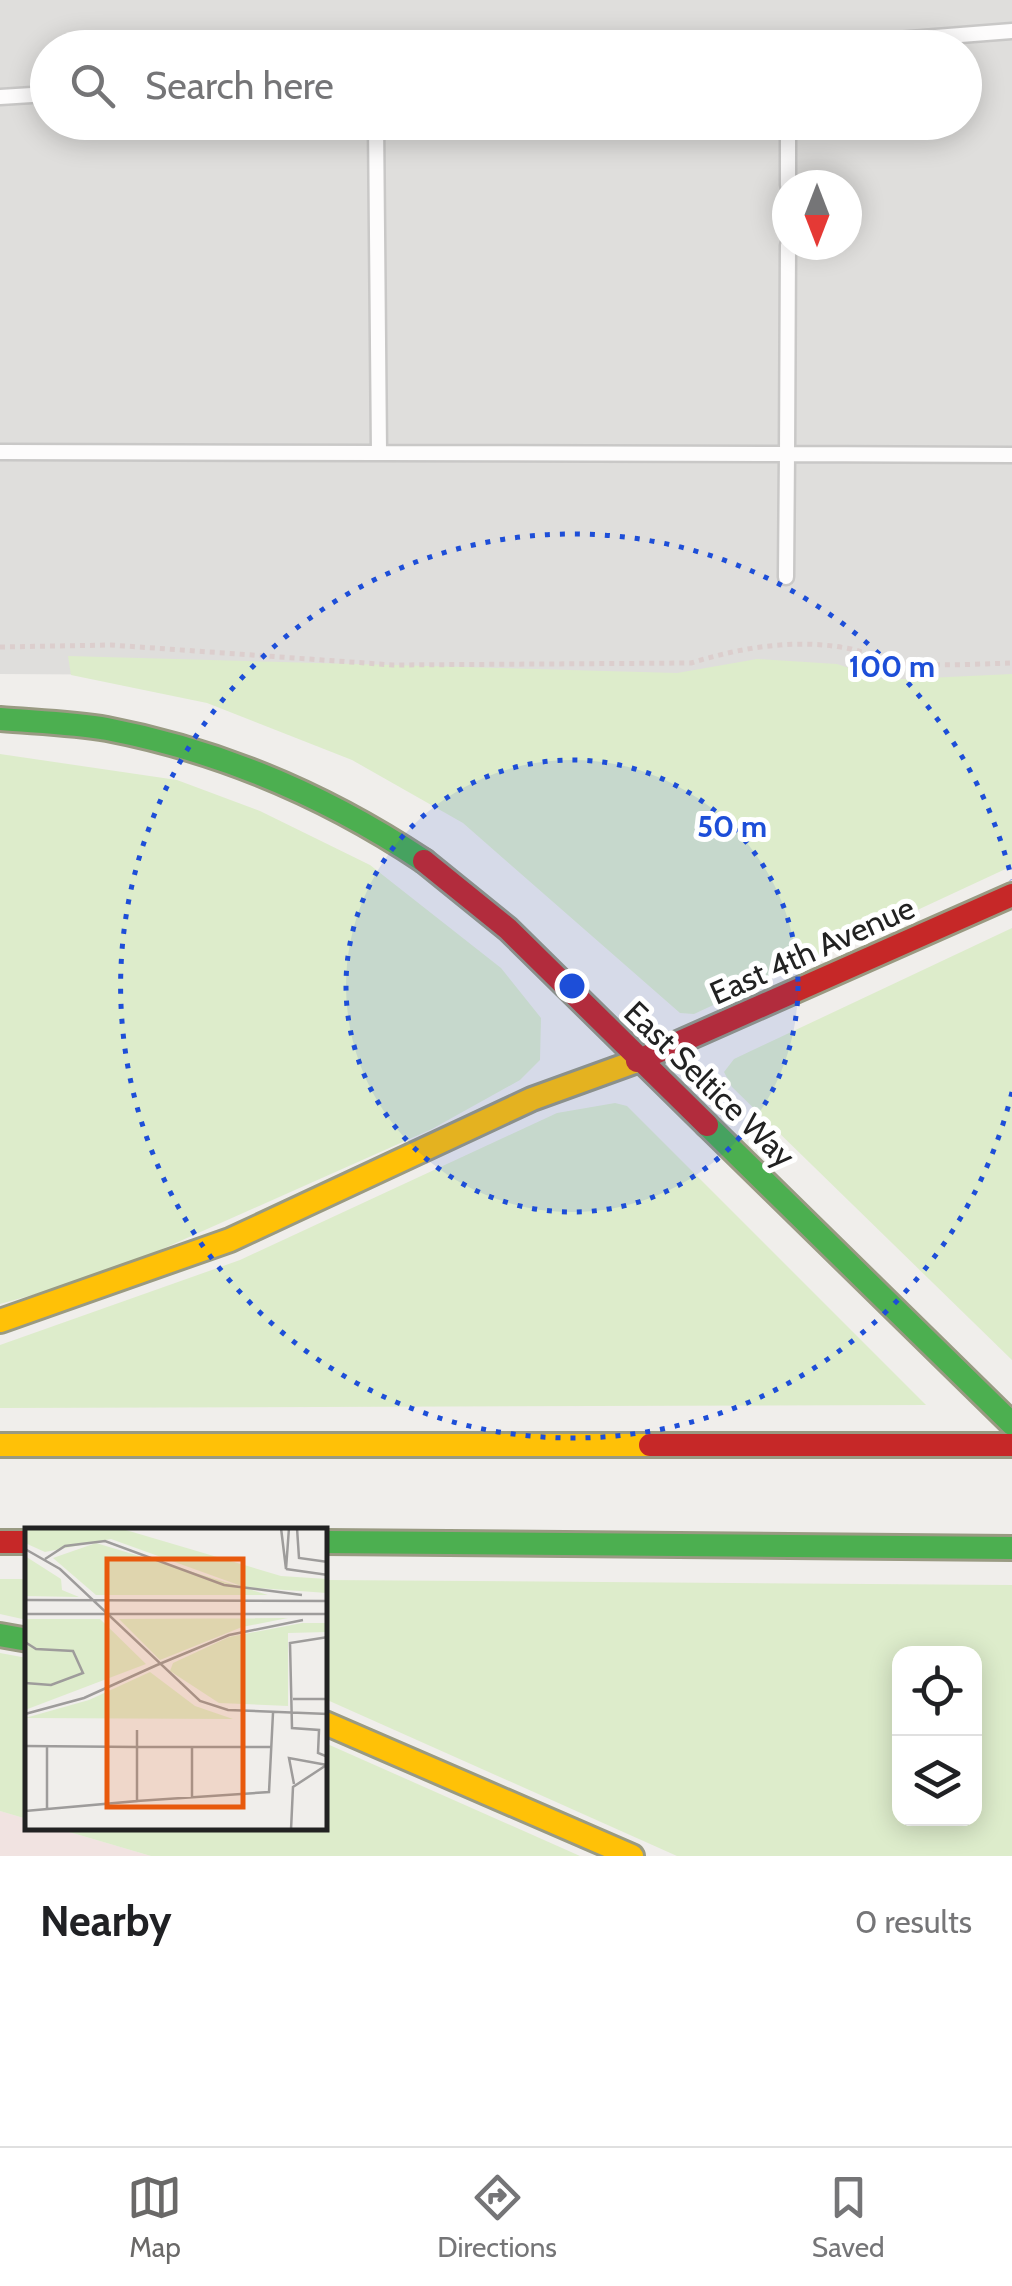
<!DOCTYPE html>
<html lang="en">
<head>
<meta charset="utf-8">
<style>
  :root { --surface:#fff; --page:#f6f6f6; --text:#202124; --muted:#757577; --line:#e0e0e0; --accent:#6a6968 }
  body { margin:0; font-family:Cabin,sans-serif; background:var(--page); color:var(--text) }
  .controls { position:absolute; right:30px; bottom:30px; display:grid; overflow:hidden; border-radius:20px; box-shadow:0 5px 25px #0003 }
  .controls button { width:90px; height:90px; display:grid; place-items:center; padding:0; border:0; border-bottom:2px solid var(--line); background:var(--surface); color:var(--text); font:50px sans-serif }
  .compass { position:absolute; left:772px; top:170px; width:90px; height:90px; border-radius:50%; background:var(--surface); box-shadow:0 5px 25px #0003; rotate:180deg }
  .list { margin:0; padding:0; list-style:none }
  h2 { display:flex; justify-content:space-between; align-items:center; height:130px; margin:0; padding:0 40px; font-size:42px }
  h2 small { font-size:32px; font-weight:400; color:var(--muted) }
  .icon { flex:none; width:55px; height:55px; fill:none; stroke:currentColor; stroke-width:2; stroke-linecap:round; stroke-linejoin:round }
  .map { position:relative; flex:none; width:1012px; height:1856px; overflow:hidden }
  .search { position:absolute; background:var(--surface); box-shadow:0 5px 25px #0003; left:30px; right:30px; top:30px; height:110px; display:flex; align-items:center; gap:25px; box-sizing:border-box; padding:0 35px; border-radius:55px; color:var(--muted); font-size:38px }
  .sheet { height:290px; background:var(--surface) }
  nav { display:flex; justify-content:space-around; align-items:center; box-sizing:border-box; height:140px; border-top:2px solid var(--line); background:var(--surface); font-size:28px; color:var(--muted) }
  nav a { display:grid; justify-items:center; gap:5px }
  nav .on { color:var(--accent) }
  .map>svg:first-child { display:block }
</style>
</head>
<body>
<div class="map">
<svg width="1012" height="1856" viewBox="0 0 1012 1856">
  <rect width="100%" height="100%" fill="#f0eeeb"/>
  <path fill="#dfdedc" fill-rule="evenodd" d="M0,0H1012V680L0,674ZM48,48H964V122H48ZM787,185H847V245H787Z"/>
  <path fill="#f1e3e1" d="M0,1811L27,1819L28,1828L59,1829L151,1856H0Z"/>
  <path fill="#ddeccb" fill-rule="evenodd" d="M68,656L677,673L757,659L837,664L885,680L1012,674V866L694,1014L680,1013L463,823L352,760L207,703L71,675Z
    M0,754L177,780L260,811L370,865L501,968L541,1018L540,1060L520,1080L432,1129L104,1275L0,1304Z
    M1012,928V1360L732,1087L724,1072L734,1059Z
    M615,1103L627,1106L926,1405L0,1408V1345L240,1260L557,1113Z
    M0,1579H27V1620L0,1614Z
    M325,1580L1012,1585V1856H677L325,1699ZM900,1654H974V1818H900Z
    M0,1653L27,1658V1819L0,1811Z
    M325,1743L580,1856H151L59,1829L325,1828Z"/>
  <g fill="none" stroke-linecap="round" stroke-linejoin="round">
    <g stroke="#c9c8c7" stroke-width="19">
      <path id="lane" d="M795,48L1012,31
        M0,97L48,94
        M376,122L379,452
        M788,185V122
        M788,245L787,454L1012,455
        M0,452L787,454L786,577"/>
    </g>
    <g stroke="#999a82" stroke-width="28">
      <path id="fast" d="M0,719C35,722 72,723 107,729C221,751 328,797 424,861
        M707,1125L1012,1424
        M325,1542L1012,1548
        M0,1635L28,1640"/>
    </g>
    <g stroke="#999a82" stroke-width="28">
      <path id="slow" d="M0,1321L230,1240L532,1099L637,1061
        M0,1445H650
        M325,1723L632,1856"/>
    </g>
    <g stroke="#999a82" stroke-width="28">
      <path id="jam" d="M424,861L508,929L707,1125
        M637,1061L1012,895
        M650,1445H1012
        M0,1542H28"/>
    </g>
    <path stroke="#dccecd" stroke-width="5" stroke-dasharray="5 5" stroke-linecap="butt" d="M0,647L111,645L393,665L691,663C742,647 798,638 851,649C872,654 889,663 911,664C944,666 979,664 1012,663"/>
    <use href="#lane" stroke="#fdfcfc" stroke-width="14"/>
    <use href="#fast" stroke="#4caf50" stroke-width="22"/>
    <use href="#slow" stroke="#ffc107" stroke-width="22"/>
    <use href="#jam" stroke="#c62828" stroke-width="22"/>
  </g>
  <circle cx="572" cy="986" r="226" fill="#1d4ed8" fill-opacity=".12"/>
  <g fill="none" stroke="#1d4ed8" stroke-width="5" stroke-dasharray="5 10">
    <circle cx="572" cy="986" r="226"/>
    <path d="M1012 1092A452 452 0 1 1 1012 880"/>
  </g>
  <g text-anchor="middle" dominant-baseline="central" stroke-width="10" stroke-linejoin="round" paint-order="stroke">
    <g font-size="32" fill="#222" stroke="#fff">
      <text transform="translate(812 950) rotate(-24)">East 4th Avenue</text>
      <text transform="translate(710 1084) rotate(44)">East Seltice Way</text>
    </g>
  </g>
  <g transform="translate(25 1528)">
    <rect width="302" height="302" fill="#f0eeeb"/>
    <path d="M0,0H94L256,48L302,51V65L219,59L86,11L20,24L0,15ZM71,15L243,67H71L28,30ZM0,28L36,51L37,62L54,69L0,68ZM263,90L217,99L135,132L94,91ZM0,91H75L121,136L0,182ZM277,95H302V104L263,105V178L194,175L145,143L148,135L204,109ZM125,144L170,178L208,191L0,190L64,172Z" fill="#ddeccb"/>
    <path fill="none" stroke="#9e9c9b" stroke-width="2.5" d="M256,0L261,41M272,0L274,30L303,34M0,21L35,41L175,173L203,182L303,186M20,31L40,18L80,13L199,57L277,67M261,41L303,47M261,41L264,0M0,72L303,73M0,86H303M303,109L265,115L267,200L294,202L293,225L303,229M0,114L11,121L48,123L58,145L26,157L0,155M132,137L204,107L278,92M268,171H303M0,186L59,170L132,137M112,202V219H246M0,218L112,219V273L0,283M22,218V280M167,219V269M269,256L264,230L302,237M112,273L244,264L248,185M266,302L268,259L303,236"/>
    <path fill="#e8590c" fill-opacity="0.15" stroke="#e8590c" stroke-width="5" d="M82,31H218V279H82Z"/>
    <rect width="302" height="302" fill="none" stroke="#222" stroke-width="5"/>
  </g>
  <circle cx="572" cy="986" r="15" fill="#1d4ed8" stroke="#fff" stroke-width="5"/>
  <g font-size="30" text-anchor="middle" font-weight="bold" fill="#1d4ed8" stroke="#fff" stroke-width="10" stroke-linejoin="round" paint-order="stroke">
    <text x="892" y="677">100 m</text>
    <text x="732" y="837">50 m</text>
  </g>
</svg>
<div class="controls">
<button><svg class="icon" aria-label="locate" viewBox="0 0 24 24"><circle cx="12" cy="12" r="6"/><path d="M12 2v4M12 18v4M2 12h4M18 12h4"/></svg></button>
<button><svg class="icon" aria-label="layers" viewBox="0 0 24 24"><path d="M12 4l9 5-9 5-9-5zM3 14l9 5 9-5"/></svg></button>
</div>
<svg class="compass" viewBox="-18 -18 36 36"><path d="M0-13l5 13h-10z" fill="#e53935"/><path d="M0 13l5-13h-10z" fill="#757577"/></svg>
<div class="search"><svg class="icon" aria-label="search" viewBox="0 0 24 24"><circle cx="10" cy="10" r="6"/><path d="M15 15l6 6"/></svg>Search here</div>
</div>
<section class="sheet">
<h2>Nearby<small>0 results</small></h2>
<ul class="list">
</ul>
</section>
<nav>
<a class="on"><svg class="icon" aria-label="map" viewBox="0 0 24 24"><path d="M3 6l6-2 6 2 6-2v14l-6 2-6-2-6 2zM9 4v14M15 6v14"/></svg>Map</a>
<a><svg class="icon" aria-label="directions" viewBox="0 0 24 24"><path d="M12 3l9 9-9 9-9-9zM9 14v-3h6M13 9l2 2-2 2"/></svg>Directions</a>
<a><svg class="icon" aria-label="saved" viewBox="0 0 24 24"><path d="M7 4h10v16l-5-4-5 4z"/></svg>Saved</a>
</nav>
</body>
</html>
